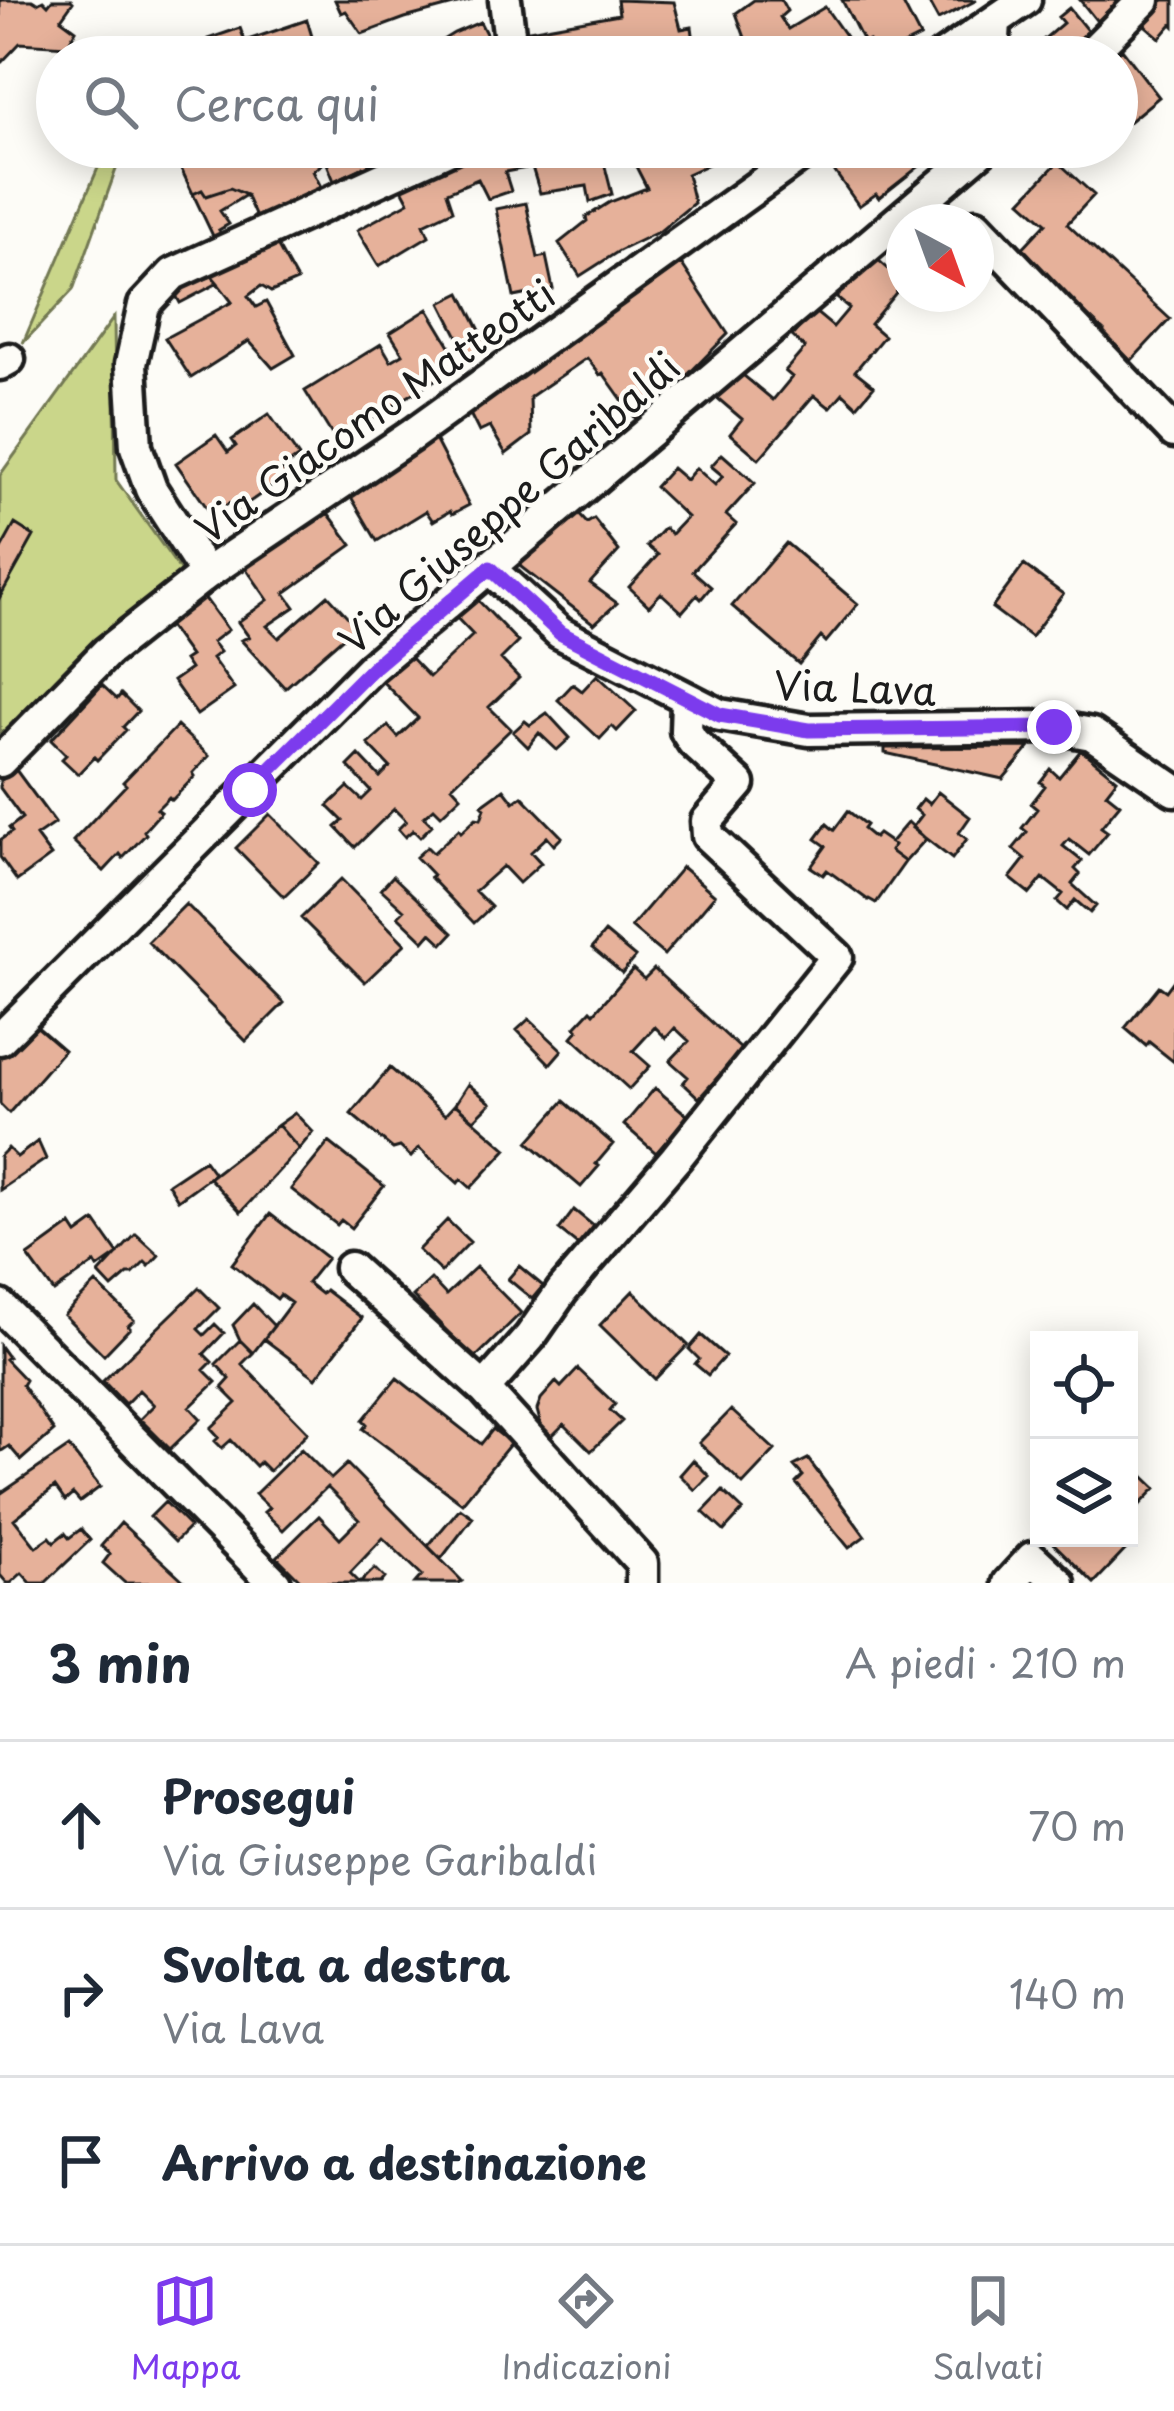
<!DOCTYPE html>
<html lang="it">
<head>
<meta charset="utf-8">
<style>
  :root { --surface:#fff; --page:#f6f6f7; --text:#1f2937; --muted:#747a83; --line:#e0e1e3; --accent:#7c3aed }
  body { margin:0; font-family:"Playpen Sans",sans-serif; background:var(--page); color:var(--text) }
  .controls { position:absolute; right:36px; bottom:36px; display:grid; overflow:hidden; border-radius:0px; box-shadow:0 6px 30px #0003 }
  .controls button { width:108px; height:108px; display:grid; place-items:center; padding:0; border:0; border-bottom:3px solid var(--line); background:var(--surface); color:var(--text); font:60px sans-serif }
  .compass { position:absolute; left:886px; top:204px; width:108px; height:108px; border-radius:50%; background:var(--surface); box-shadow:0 6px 30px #0003; rotate:139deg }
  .stop { position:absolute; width:36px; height:36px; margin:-27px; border:9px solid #7c3aed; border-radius:50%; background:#fff }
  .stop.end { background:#7c3aed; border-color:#fff; box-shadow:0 3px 12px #0008 }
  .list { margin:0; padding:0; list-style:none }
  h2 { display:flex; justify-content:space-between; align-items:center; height:156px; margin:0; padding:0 48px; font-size:51px }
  h2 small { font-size:39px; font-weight:400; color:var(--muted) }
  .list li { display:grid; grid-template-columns:78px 1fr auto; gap:36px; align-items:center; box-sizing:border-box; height:168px; padding:0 48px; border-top:3px solid var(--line) }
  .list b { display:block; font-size:45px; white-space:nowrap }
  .list p { margin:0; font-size:39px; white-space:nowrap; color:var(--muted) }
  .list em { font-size:39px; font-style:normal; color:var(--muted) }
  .icon { flex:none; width:66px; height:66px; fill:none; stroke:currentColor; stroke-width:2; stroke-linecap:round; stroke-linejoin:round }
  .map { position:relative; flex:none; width:1174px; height:1583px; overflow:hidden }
  .search { position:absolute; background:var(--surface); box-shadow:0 6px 30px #0003; left:36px; right:36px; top:36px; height:132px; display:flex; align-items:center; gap:30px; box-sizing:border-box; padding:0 42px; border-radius:66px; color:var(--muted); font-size:45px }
  .sheet { height:660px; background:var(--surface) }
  nav { display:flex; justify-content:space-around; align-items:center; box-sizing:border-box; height:168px; border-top:3px solid var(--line); background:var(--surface); font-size:33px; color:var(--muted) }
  nav a { display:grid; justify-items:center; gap:6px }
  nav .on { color:var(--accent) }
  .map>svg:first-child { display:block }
</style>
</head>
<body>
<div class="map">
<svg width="1174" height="1583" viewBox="0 0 1174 1583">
  <rect width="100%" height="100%" fill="#fdfcf7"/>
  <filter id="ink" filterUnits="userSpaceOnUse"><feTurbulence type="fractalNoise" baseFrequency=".00833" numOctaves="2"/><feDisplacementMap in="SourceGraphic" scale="24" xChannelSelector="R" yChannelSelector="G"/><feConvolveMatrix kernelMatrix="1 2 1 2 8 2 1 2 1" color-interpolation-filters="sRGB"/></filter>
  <g filter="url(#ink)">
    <path fill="#cad68a" stroke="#737953" stroke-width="3" d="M107,147H124L73,290L23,343Z
      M114,317L116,480L182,573L0,734V475Z"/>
    <path fill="#e6b19a" stroke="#1c1c1c" stroke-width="3" d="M0,0H32L37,3L43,0L48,5L52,0H71L73,2L61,19L76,30L67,46L20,43L0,64Z
      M335,0H472L405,18L362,34L346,11L341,13Z
      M617,0L674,2L681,29L692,27L696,57H627L630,56L624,41L599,45V57H522L518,32L619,14Z
      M754,0H781L787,11L780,17L788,29L825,7L856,51L847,57H752L736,13Z
      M842,0H901L920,37L896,49L895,47L882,56H876L871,53L869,41L864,43Z
      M927,0H977L938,20Z
      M1080,0H1120L1099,24Z
      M1159,0H1174V26L1172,24L1160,38L1140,21Z
      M1069,8L1090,34L1062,57H1023L1063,23L1058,17Z
      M307,20L313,40L302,43L306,57H214L208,39L240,28L245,41Z
      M480,22L497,55L415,57L454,33Z
      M1122,49L1159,97L1126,124L1117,112V57H1112Z
      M253,147H330L333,149L338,147H406L334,181L326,161L313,171L323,191L258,222L246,195L230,188L206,196L202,190L193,194L176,158L212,150L218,162Z
      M498,147H600L612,194L590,202L587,186L540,193L532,167L505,172L511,191L488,199L478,179L447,192L453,210L424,224L429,236L379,266L357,230L409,202L401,187L474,154Z
      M626,147H731L733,153L687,174L694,203L660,231L619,251L580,276L559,243L587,221L586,217L610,202L647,188Z
      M834,147H938L926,161L879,198L876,194L859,206L823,155Z
      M1058,162L1094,195L1067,224L1170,319L1131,361L1102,334L1104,331L1019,252L1046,223L1021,201Z
      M230,188L246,195L220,211L229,224L219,230L223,235L213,236L193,194L202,190L206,196Z
      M526,203L538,258L546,256L553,289L514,297L496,209Z
      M272,236L297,281L271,292L261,286L248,296L256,307L266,302L295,355L273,368L249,341L191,378L165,338L232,302L212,276L214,269Z
      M876,258L904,283L870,324L884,336L855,371L874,386L857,406L843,393L830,408L814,395L759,459L730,434L742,419L715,396L737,370L773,400L792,377L785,371L805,348L792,336L814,311L833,327L849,308L832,294Z
      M681,263L728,334L648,415L638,422L603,373L600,375L587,358L530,397L531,435L506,454L490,427L479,432L469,412L620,297L625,303Z
      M212,276L218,283L180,303L173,290Z
      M461,293L488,346L468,356L441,303Z
      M428,309L461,364L373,418L371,415L334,438L305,391L381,344L391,361L403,354L390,333Z
      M269,414L299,457L282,469L287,476L235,512L229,503L212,515L176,463L216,435L228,452L236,446L232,440Z
      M429,428L469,505L452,514L450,511L433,521L426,511L377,541L344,485Z
      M722,454L755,483L726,515L736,524L693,571L711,587L701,599L697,595L682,612L661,593L649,606L629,587L658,555L647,546L664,528L671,534L687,517L655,487L672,468L686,480L696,468L715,485L723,476L711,466Z
      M574,509L587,523L594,519L619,551L590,583L617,603L594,624L512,560Z
      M328,513L352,545L285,593L295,607L267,626L279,638L328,595L356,626L285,688L241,640L249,637L238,622L268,600L245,567Z
      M15,524L34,536L0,597V551Z
      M786,543L858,604L826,642L821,637L799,664L732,606Z
      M1024,565L1063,594L1031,637L992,608Z
      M474,596L518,642L501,659L519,678L489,707L511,729L452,786L461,796L441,815L434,808L424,817L432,825L420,837L413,830L405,837L398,829L406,821L394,809L355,847L336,827L343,821L328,806L348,787L362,800L371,791L348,766L359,755L380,777L390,767L368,744L388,726L398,737L418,718L380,679L407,654L429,677L473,635L454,615Z
      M204,597L228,630L212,642L220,652L212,658L234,689L197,715L173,681L190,669L184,660L190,656L167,624Z
      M597,675L636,711L617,731L612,726L600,739L558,700L573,684L582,691Z
      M102,685L117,699L121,694L138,711L123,727L126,730L97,760L94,757L78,774L62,759L66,755L51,740Z
      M547,713L570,738L557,750L539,733L528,747L513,732L525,721L530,725Z
      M177,726L209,756L193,773L195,776L172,800L169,797L157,809L161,812L144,831L146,834L123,858L120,854L104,871L73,841L126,785L123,782Z
      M1030,747L1003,779L885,753V748Z
      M1081,750L1117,779L1106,793L1120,804L1101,827L1108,832L1089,855L1069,839L1063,846L1082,861L1075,869L1080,874L1072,884L1096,906L1090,913L1075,900L1067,910L1057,901L1063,894L1043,878L1030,894L1010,878L1025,859L1013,849L1027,832L1022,828L1037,809L1031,804L1045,786L1040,782L1050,769L1059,777Z
      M16,770L55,823L36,836L51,856L17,881L0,857V840L12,832L9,828L22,818L0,788V781Z
      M504,789L514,802L522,796L562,837L554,845L547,837L531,852L541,863L519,883L503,866L475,891L491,907L474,923L430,877L433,875L416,857L427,847L433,853L459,829L461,832L476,818L481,819L485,808L482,805Z
      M938,792L970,817L959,833L967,839L952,859L912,828L922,815L915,809L923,799L929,804Z
      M848,811L866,825L863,829L874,838L878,834L894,845L890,851L905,862L876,903L869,899L868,900L827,870L823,875L811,867L826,846L816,839L827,824L834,830Z
      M270,814L319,863L284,897L236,848Z
      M908,822L926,839L905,862L890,851L894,845L890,843Z
      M682,867L715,895L664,955L631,927Z
      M393,876L453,933L443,944L431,933L424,941L398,916L404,910L381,889Z
      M341,879L405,944L365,982L301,918Z
      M186,904L284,1003L246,1041L148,942Z
      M605,932L635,957L622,973L592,948Z
      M633,969L644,979L654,969L742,1050L699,1098L683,1083L688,1077L670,1061L689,1041L675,1028L666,1038L655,1027L633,1051L650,1066L629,1089L572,1037L578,1030L575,1027L591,1010L594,1013Z
      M1174,980V1062L1149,1042L1146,1046L1125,1028L1159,986L1166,991Z
      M529,1019L562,1050L550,1064L517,1030Z
      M35,1025L64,1050L9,1113L0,1104V1058Z
      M390,1068L445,1115L455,1104L507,1149L471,1188L461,1179L458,1183L419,1148L411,1157L400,1147L393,1149L351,1114Z
      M468,1084L491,1103L474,1120L455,1104Z
      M655,1088L688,1116L656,1153L624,1125Z
      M564,1101L613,1144L596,1164L599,1166L581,1187L528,1142Z
      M295,1113L313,1132L299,1149L278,1125Z
      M278,1125L299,1149L241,1212L209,1178Z
      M38,1141L46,1159L0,1190V1156L8,1148L17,1157Z
      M329,1142L384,1186L351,1228L341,1220L337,1225L291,1189Z
      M204,1160L214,1174L178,1200L168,1184Z
      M574,1210L596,1228L580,1247L559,1230Z
      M270,1214L327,1258L307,1283L321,1294L325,1290L362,1318L316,1378L264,1339L291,1303L280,1295L277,1299L232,1264Z
      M447,1220L470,1242L441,1272L418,1250Z
      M95,1221L118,1254L98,1268L95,1263L54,1292L28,1256L71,1225L77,1234Z
      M136,1234L159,1255L149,1266L145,1262L133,1274H128L112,1288L99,1274Z
      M519,1266L543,1286L532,1299L508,1279Z
      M476,1267L521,1313L474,1359L413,1296L431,1279L446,1295Z
      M96,1283L134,1320L128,1326L130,1328L104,1355L64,1315Z
      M199,1288L219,1308L198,1329L204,1335L215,1324L224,1333L204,1354L212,1362L204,1370L216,1382L190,1407L201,1419L170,1449L140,1419L154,1405L139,1390L125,1404L103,1381Z
      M633,1291L688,1345L655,1379L600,1325Z
      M253,1304L274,1326L253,1353L240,1340L233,1325Z
      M701,1335L725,1356L708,1375L695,1364L699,1359L689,1349Z
      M240,1340L253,1353L242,1364L308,1432L269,1471L260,1462L256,1466L231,1440L222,1448L215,1441L219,1437L211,1428L237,1403L222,1388L230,1379L216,1364Z
      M0,1346L8,1357L5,1359L25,1380L22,1385L54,1431L21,1460L9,1446L0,1452Z
      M578,1369L615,1404L610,1410L622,1421L591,1451L564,1424L552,1436L541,1425L537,1410L541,1399L556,1382L561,1387Z
      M397,1378L481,1444L493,1429L511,1443L462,1503L363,1429L367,1424L363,1420Z
      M731,1410L775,1450L743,1484L699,1443Z
      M69,1447L100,1487L80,1502L73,1494L65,1501L55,1487L14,1519L36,1547L50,1537L54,1542L65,1533L69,1538L81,1529L90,1540L45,1583H31L22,1573L11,1583H7L0,1575V1494Z
      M301,1449L331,1479L347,1464L462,1581L459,1583H415L422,1575L383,1538L350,1573L360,1583L375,1568L385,1578L381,1583H303L277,1557L319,1516L340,1538L359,1519L327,1487L283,1530L264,1512L269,1508L255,1494Z
      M808,1459L865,1536L849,1548L796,1483L803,1476L794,1466Z
      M693,1460L709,1476L695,1490L680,1475Z
      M1129,1462L1156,1488L1132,1513L1129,1511Z
      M723,1491L743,1510L724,1531L703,1512Z
      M165,1502L190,1527L175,1542L150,1517Z
      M460,1508L473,1517L441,1559L428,1546Z
      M121,1523L186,1583H125L103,1563L110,1554L101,1546Z
      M1048,1538H1127L1132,1543L1094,1583Z"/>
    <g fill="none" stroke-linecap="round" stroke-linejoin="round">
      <g stroke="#1c1c1c" stroke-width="39">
        <path id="minor" d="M505,0L512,57
          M942,57L1025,0
          M993,57L995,21
          M1087,57L1144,0
          M976,225L1174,432
          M0,364L9,359
          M490,569L560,633L720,715L809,730L1054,727L1092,734L1174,790
          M206,574L151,489L136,447L131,364L144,305L173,274L452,147
          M0,761L107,652L206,574L412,435L812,147
          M0,1039L372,667L985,147
          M350,1268L484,1389L642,1563V1583
          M0,1306L275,1583
          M484,1389L530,1337L562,1291L676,1158L837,957L708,836L707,821L739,784L693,742L686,731L687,700
          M1009,1583L1032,1558L1059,1583"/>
      </g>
      <use href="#minor" stroke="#fdfcf7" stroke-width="30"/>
    </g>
  </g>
  <g fill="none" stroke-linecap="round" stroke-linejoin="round" filter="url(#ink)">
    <path stroke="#7c3aed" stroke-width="15" d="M250,790L372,668L490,568L560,633L720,715L809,730L1054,727"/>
  </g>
  <g text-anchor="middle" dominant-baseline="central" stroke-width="9" stroke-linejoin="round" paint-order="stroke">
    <g font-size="39" fill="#1c1c1c" stroke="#fdfcf7">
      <text transform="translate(374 410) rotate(-35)">Via Giacomo Matteotti</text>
      <text transform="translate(508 502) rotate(-41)">Via Giuseppe Garibaldi</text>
      <text transform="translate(855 686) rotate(2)">Via Lava</text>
    </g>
  </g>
</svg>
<div class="controls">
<button><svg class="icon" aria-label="locate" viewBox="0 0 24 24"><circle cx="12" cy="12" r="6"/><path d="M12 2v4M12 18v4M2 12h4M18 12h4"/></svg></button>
<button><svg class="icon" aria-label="layers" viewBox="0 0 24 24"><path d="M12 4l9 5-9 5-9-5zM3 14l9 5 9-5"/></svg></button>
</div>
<svg class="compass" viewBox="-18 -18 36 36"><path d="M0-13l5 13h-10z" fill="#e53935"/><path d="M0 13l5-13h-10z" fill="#747a83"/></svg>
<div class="stop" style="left:250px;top:790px"></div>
<div class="stop end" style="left:1054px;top:727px"></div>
<div class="search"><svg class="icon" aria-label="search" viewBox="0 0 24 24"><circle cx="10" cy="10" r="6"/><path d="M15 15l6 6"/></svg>Cerca qui</div>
</div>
<section class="sheet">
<h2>3 min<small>A piedi · 210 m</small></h2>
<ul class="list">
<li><svg class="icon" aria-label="ahead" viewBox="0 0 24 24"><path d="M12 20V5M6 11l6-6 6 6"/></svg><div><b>Prosegui</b><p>Via Giuseppe Garibaldi</p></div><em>70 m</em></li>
<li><svg class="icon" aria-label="right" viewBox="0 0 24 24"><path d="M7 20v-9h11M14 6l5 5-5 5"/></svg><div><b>Svolta a destra</b><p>Via Lava</p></div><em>140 m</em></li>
<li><svg class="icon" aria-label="arrive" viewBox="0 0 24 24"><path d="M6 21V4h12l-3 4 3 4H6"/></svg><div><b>Arrivo a destinazione</b></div></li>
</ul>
</section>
<nav>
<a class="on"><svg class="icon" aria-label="map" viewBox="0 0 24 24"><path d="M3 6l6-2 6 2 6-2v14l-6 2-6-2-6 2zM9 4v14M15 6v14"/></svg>Mappa</a>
<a><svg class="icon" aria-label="directions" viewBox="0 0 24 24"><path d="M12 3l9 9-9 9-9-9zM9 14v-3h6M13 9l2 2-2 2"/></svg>Indicazioni</a>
<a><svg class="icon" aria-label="saved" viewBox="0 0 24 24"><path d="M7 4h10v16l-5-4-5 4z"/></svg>Salvati</a>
</nav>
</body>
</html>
